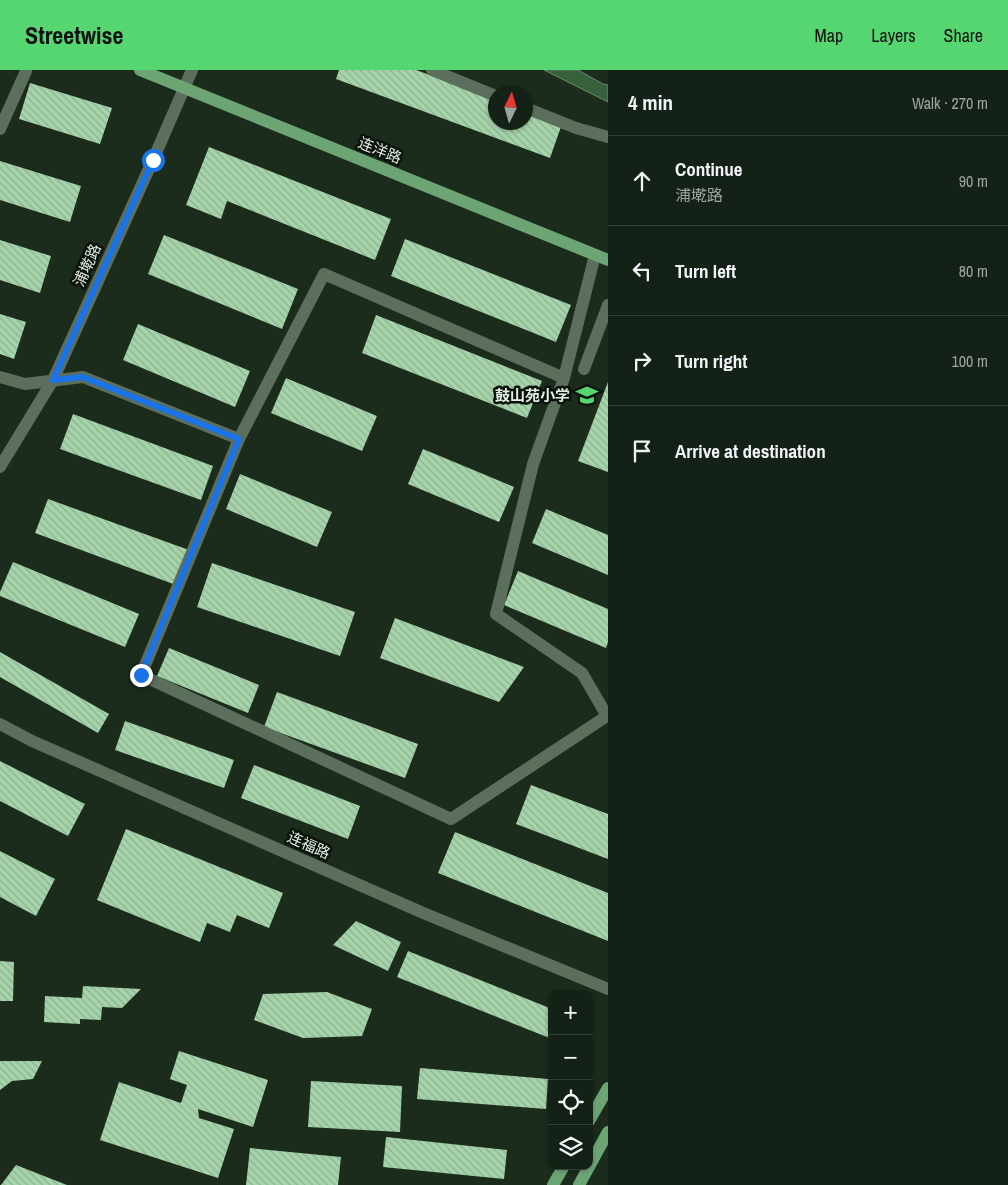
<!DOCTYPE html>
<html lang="en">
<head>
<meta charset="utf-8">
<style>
  :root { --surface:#142116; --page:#1d291f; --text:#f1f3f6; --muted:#9da3a1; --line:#333e35; --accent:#56d671 }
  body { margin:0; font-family:"Archivo Narrow","Noto Sans SC",sans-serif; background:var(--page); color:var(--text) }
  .controls { position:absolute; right:15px; bottom:15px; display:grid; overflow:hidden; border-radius:10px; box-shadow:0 1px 4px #0004 }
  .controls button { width:45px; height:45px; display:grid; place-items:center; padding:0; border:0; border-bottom:1px solid var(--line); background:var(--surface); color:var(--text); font:25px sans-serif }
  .compass { position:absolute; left:488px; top:15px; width:45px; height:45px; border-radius:50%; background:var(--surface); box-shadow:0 1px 4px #0004; rotate:5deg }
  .stop { position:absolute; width:15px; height:15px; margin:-11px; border:4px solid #1a73e8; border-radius:50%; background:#fff }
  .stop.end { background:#1a73e8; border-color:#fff; box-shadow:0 1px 5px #0008 }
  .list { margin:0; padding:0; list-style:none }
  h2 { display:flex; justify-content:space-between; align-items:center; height:65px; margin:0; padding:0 20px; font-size:21px }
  h2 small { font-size:16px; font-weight:400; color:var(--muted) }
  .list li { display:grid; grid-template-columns:32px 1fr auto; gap:15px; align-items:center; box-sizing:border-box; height:90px; padding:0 20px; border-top:1px solid var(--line) }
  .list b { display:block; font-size:19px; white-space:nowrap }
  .list p { margin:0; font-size:16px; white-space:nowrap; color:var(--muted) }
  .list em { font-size:16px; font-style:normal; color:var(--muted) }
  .icon { flex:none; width:28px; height:28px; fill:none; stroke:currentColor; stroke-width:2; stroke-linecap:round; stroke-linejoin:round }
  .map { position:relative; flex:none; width:608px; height:1115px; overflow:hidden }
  header { display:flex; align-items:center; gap:30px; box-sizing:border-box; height:70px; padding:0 25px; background:var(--accent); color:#111 }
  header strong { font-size:24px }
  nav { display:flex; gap:28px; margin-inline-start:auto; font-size:18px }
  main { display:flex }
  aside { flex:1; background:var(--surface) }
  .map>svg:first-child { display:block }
</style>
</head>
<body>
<header>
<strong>Streetwise</strong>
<nav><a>Map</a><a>Layers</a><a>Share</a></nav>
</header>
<main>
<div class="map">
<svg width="608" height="1115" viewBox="0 0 608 1115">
  <defs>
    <pattern id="building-back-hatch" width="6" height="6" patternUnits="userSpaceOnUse" patternTransform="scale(1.25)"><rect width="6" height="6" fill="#a5d3aa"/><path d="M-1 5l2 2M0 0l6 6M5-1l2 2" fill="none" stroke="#8db090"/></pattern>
  </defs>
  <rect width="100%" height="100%" fill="#1b2c1d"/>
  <path fill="#37603d" stroke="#6a8a6f" d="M544,0H578L603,14L608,15V32Z"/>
  <path fill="url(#building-back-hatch)" d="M339,0H416L496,29V52H526V40L562,54L550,88L336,9Z
    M30,13L112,38L100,74L19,49Z
    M209,77L391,149L375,190L227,131L221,149L186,135Z
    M0,91L81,116L70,152L0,130Z
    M164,165L298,219L282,259L148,204Z
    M405,169L571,235L556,272L391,206Z
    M0,170L51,186L40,223L0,210Z
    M0,244L26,252L14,289L0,284Z
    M376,245L542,311L527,348L362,283Z
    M138,254L250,301L235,337L123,290Z
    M286,308L377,346L362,381L271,343Z
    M608,312V402L578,391Z
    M73,344L213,396L201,430L60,379Z
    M423,379L514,417L499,452L408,414Z
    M240,404L332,442L317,477L226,439Z
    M48,429L189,480L176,515L35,463Z
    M546,439L608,465V505L532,473Z
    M13,492L139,544L125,577L0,526V522Z
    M212,493L355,542L340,586L197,537Z
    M518,501L608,539V572L606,578L504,535Z
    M395,548L524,597L499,632L380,588Z
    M169,578L259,615L248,643L157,606Z
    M0,582L109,644L98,663L0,607Z
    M277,622L418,674L405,708L264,657Z
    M125,651L234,690L224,718L115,680Z
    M0,691L85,734L68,766L0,731Z
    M254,695L360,736L348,769L241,728Z
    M531,715L608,744V789L516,754Z
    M126,759L283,823L269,858L237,845L230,862L207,853L200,872L97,830Z
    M455,762L608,823V871L438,803Z
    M0,781L55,809L36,846L0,827Z
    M356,851L401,872L388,901L333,875Z
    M408,881L552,939V969L397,907Z
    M0,891L14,892L13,931H0Z
    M83,916L141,919L122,938L102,937L101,950L80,949V954L44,952L45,926L82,928Z
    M327,922L372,939L362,966L303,968L254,950L263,924Z
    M179,981L268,1010L253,1057L198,1039L199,1048L234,1059L218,1108L100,1070L119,1012L181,1033L187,1015L170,1009Z
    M0,991H42L33,1009L12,1011L0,1020Z
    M420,998L548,1009L546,1039L417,1029Z
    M311,1011L402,1016L400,1062L308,1057Z
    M386,1067L507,1080L504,1109L383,1097Z
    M250,1078L341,1087L338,1115H246Z
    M16,1095L67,1115H1Z"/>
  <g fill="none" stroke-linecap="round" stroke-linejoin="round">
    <path stroke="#5c6f5d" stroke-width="12" d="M432,0L496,26
      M526,38L576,58L608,67
      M0,59L26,1
      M584,299L608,235
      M0,307L25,314L83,307L239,369
      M564,308L324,204L239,369L141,605L451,749L607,646L582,603L496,544L533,394L564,308L595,185
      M0,397L53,310L153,90L192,0
      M0,654L32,671L421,842L608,919"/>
    <path stroke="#6ca474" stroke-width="12" d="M140,0L608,190
      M589,1051L608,1018
      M553,1115L564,1096
      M579,1115L608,1062"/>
  </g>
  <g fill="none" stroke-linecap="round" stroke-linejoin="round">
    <path stroke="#1a73e8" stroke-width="6" d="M141,605L239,369L83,307L53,310L153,90"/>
  </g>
  <defs>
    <g id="school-bare" transform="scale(1.725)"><path d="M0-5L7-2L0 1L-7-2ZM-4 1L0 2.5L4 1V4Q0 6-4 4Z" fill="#56d671" stroke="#0b120b" stroke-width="2.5" paint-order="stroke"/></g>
  </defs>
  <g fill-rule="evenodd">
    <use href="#school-bare" x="587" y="325"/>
  </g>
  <g text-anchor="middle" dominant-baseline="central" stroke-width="5" stroke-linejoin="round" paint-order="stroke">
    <g font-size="15" fill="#e2ede3" stroke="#0b120b">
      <text transform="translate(380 80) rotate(22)">连洋路</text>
      <text transform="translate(87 195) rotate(-66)">浦墘路</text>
      <text transform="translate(309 775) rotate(24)">连福路</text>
    </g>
    <g font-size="15" font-weight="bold" fill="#e2ede3" stroke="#0b120b" text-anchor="end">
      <text x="570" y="325">鼓山苑小学</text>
    </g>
  </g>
</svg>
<div class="controls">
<button>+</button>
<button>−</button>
<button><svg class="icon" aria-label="locate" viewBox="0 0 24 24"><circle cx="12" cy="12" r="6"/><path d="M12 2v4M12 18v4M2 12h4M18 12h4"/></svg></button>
<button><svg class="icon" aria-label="layers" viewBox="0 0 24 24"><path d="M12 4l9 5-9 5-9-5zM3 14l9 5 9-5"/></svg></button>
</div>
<svg class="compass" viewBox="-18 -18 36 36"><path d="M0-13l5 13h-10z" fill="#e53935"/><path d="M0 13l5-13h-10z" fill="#9da3a1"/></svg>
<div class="stop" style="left:153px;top:90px"></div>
<div class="stop end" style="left:141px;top:605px"></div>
</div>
<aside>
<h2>4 min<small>Walk · 270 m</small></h2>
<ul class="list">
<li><svg class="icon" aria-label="ahead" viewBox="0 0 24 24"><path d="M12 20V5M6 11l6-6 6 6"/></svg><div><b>Continue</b><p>浦墘路</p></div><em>90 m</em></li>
<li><svg class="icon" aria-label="left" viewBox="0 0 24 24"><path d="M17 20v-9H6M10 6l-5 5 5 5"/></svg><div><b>Turn left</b></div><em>80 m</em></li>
<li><svg class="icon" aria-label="right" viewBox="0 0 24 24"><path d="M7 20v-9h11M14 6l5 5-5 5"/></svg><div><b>Turn right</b></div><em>100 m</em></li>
<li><svg class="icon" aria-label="arrive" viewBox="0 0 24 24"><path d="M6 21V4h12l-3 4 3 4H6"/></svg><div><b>Arrive at destination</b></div></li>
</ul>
</aside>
</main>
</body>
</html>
